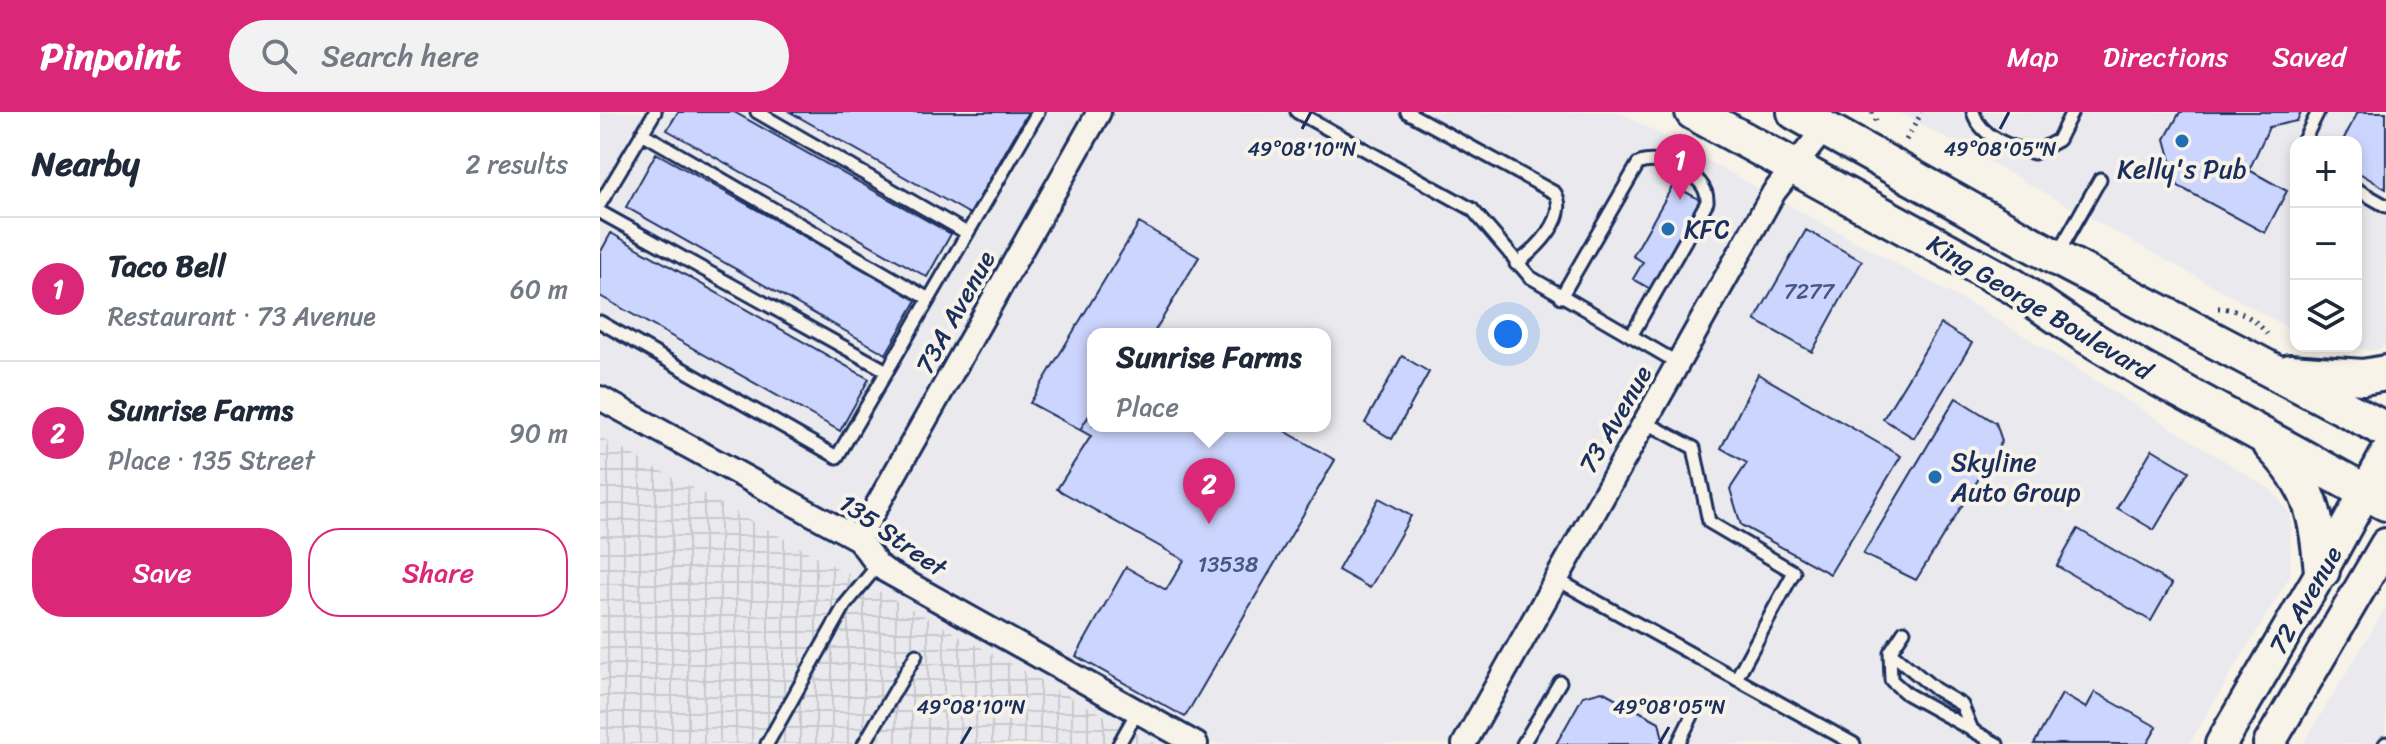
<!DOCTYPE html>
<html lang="en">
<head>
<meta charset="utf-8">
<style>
  :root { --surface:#fff; --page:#f2f2f3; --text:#1f2937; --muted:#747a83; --line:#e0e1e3; --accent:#db2777 }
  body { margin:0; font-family:Sriracha,sans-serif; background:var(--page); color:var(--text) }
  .controls { position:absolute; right:24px; top:24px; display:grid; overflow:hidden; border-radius:16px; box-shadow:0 4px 12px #0003 }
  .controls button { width:72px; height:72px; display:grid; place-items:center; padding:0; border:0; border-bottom:2px solid var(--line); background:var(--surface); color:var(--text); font:40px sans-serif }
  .you { position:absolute; left:908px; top:222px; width:28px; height:28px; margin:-20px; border:6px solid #fff; border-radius:50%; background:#1a73e8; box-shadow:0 0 0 12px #1a73e833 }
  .badge { display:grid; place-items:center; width:52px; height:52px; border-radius:50%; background:var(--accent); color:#fff; font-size:26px; font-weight:700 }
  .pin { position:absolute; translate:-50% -66px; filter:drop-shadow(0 2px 4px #0008) }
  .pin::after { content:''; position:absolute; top:42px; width:28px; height:24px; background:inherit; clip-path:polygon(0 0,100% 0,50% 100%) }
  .popup { position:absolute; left:487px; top:216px; width:244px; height:104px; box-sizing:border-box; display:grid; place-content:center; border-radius:16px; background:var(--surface); filter:drop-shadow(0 2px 6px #0005); font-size:26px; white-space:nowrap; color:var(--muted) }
  .popup b { font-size:30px; color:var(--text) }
  .popup::after { content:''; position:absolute; left:50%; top:100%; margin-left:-16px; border:16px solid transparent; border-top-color:var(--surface) }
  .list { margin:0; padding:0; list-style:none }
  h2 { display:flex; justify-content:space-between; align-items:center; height:104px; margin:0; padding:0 32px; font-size:34px }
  h2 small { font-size:26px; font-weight:400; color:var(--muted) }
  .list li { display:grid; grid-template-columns:52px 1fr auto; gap:24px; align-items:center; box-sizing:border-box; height:144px; padding:0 32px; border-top:2px solid var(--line) }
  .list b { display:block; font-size:30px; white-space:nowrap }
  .list p { margin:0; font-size:26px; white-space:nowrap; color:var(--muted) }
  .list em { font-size:26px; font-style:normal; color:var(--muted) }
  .actions { display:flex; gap:16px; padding:24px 32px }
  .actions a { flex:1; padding:18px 0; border:2px solid var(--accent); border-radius:32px; text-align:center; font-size:28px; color:var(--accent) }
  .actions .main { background:var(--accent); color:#fff }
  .icon { flex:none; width:44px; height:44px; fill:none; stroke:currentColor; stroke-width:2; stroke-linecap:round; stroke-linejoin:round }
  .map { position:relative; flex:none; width:1786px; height:632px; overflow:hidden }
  header { display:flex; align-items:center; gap:48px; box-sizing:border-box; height:112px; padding:0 40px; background:var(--accent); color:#fff }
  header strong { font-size:38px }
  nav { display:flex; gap:44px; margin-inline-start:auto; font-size:28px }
  .search { width:560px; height:72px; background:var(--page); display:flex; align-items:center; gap:20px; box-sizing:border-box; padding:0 28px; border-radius:44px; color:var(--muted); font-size:30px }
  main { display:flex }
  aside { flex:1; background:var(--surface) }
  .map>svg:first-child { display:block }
</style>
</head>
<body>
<header>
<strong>Pinpoint</strong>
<div class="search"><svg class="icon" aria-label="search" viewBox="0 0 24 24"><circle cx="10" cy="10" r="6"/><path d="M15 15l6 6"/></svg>Search here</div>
<nav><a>Map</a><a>Directions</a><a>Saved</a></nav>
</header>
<main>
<aside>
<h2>Nearby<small>2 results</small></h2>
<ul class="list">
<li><span class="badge">1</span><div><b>Taco Bell</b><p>Restaurant · 73 Avenue</p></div><em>60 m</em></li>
<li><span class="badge">2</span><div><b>Sunrise Farms</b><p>Place · 135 Street</p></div><em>90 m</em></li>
</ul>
<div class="actions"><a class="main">Save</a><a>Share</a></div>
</aside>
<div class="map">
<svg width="1786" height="632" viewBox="0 0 1786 632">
  <defs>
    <pattern id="industrial-grid" width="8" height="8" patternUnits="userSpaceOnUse" patternTransform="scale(2)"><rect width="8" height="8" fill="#eaeaee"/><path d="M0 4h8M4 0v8" fill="none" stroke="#c8c9ce"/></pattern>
  </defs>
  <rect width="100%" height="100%" fill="#f7f3e8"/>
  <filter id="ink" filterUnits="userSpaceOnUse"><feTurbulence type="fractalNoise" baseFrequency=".0125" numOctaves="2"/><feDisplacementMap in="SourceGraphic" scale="16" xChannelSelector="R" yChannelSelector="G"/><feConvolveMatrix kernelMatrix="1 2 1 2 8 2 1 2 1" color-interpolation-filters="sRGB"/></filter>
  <g filter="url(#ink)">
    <path fill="#eaeaee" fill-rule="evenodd" d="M0,0H1019L1392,204L1671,378L1691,403L1690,464L1589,632H556L0,325ZM493,222H725V314H493Z
      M1299,0H1786V234L1772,239L1748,234H1756V30H1696V220Z
      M1786,495V632H1703Z"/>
    <path fill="url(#industrial-grid)" d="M0,325L556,632H0Z"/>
    <path fill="#ccd5fd" stroke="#1b2f5e" stroke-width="2" d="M78,0H134L351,122L327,165L67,18Z
      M190,0H428L370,102Z
      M1580,0H1701L1697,9L1669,15L1649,58L1687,79L1665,121L1578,74L1565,27Z
      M1758,0H1786V77L1756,59V30H1742Z
      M56,41L317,188L286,242L26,95Z
      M1073,73L1104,90L1054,179L1033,167L1043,150L1033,144Z
      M539,111L599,145L553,222H493V297L480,318L430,291Z
      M1206,118L1262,149L1212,240L1155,208Z
      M11,121L269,267L240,319L0,184V141Z
      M1341,212L1372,231L1314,326L1283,307Z
      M802,244L829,260L792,327L765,311Z
      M1158,262L1301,344L1230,462L1141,413L1130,377L1147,351L1121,336Z
      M1356,286L1396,311L1402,329L1316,468L1263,442Z
      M493,297V314H676L735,348L585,605L476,544L526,455L566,478L584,448L457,377L491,324L480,318Z
      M1552,337L1589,359L1554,418L1517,396Z
      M779,386L811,404L770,476L738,458Z
      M1478,417L1572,472L1551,509L1457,454Z
      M1002,579L1059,610L1064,632H956L983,584Z
      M1495,580L1557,615L1547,632H1434L1462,582L1486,596Z"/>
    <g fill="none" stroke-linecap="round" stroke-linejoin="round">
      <g stroke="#1b2f5e" stroke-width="17">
        <path id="lane" d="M157,0L367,121
          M697,0L872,97L930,165L1078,251
          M807,0L955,81C970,106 935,138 916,152
          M1373,0C1381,26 1411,35 1434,41L1458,28L1472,0
          M42,21L329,187
          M1703,30L1718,0
          M1756,77L1786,94
          M0,92L55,0
          M0,100L287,259
          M1457,143L1500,67
          M961,185L1038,52C1060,42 1109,62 1107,90L1031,224
          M0,210L237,345L438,0
          M1045,310L1094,336L1109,410L1194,460L1136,567
          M956,467L1254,632
          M1304,519L1290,540L1335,577L1362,593L1372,618L1397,632
          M1290,540L1291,568L1307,582L1372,618
          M167,632L245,493L278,453
          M264,632L316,543
          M519,632L537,600
          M923,632L960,570
          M1078,632L1092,604
          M1785,632L1786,631"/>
      </g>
      <g stroke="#1b2f5e" stroke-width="28">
        <path id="street" d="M0,286L258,427L278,453L286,459L596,632
          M258,427L499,0
          M864,632L1174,80L1225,16"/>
      </g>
      <g stroke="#1b2f5e" stroke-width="36">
        <path id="secondary" d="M1621,632L1722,459L1786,342
          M1669,632L1786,432"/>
      </g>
      <g stroke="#1b2f5e" stroke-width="40">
        <path id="primary" d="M1093,0L1413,174L1485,223L1543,258L1786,391
          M1195,0L1455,145L1786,318
          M1690,260L1763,265L1786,261
          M1671,333C1713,376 1716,403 1722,459"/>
      </g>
      <path stroke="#1b2f5e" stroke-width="5" stroke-dasharray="2 6" stroke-linecap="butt" d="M1272,0L1277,11
        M1306,28L1322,0
        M1618,196C1637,196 1656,207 1667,222"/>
      <use href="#lane" stroke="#f7f3e8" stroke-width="11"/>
      <use href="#street" stroke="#f7f3e8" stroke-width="22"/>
      <use href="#secondary" stroke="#f7f3e8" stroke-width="30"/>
      <use href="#primary" stroke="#f7f3e8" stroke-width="34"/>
    </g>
  </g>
  <path fill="none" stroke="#1b2f5e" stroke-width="3" d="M702,17L711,0M1400,17L1409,0M361,632L371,615M1059,632L1069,615"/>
  <g fill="#1f6fb2" stroke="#f7f3e8" stroke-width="3">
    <circle cx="1582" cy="29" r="8"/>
    <circle cx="1068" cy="117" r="8"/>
    <circle cx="1335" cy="365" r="8"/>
  </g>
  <g text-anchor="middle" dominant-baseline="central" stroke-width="8" stroke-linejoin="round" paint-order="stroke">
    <g font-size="22" fill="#475886">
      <text x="1209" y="179">7277</text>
      <text x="628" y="452">13538</text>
    </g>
    <g font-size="26" fill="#1b2f5e" stroke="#f7f3e8" text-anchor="start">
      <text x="1582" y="57" text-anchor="middle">Kelly's Pub</text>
      <text x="1084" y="117">KFC</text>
      <text x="1351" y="350">Skyline<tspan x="1351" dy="30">Auto Group</tspan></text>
    </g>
    <g font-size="26" fill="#1b2f5e" stroke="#f7f3e8">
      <text transform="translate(1440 195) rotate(31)">King George Boulevard</text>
      <text transform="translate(355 200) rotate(-61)">73A Avenue</text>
      <text transform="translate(1015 307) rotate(-60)">73 Avenue</text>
      <text transform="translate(293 423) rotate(35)">135 Street</text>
      <text transform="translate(1705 488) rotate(-60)">72 Avenue</text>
    </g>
  </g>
  <g font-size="20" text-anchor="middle" fill="#1b2f5e" stroke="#f7f3e8" stroke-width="8" stroke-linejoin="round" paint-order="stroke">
    <text x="702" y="44">49°08'10"N</text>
    <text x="1400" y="44">49°08'05"N</text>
    <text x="371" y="602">49°08'10"N</text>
    <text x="1069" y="602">49°08'05"N</text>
  </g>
</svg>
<div class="controls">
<button>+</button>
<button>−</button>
<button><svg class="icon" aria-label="layers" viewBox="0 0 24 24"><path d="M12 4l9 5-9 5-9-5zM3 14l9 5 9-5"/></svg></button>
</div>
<div class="you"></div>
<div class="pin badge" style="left:1080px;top:88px">1</div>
<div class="pin badge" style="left:609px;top:412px">2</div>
<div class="popup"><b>Sunrise Farms</b>Place</div>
</div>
</main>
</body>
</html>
